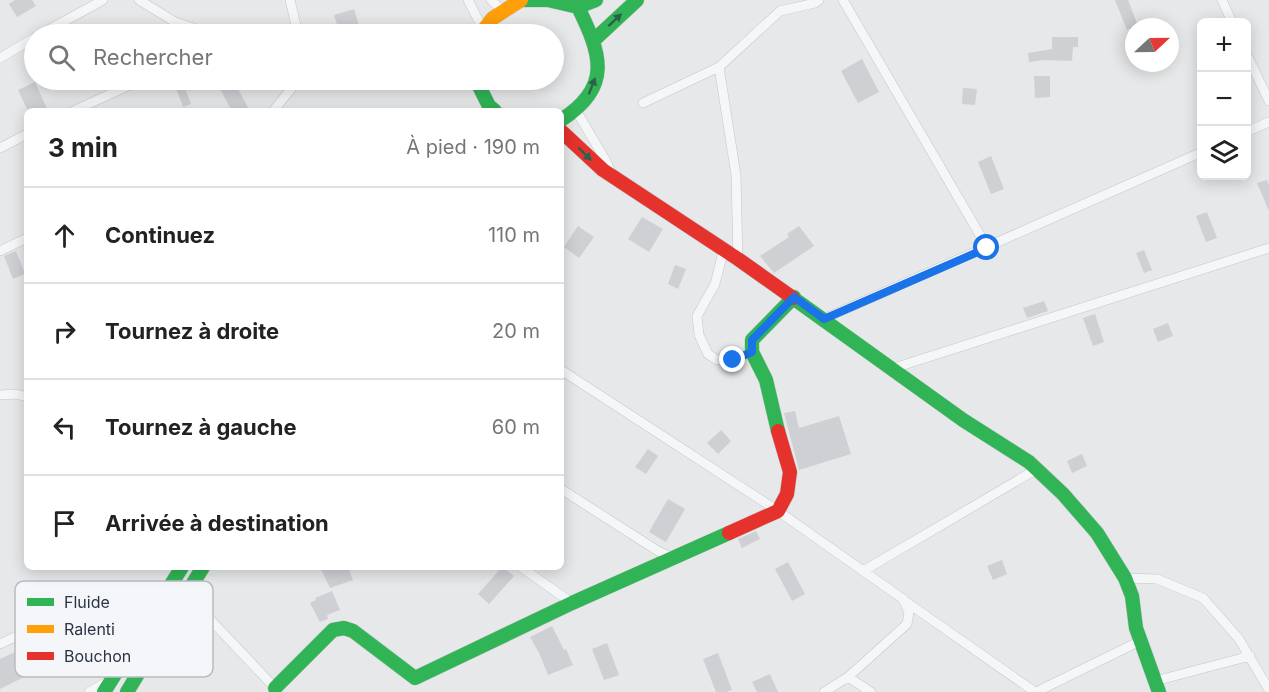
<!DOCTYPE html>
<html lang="fr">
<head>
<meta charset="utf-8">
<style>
  :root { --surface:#fff; --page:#f2f2f2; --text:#222; --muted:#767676; --line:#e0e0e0 }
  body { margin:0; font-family:Inter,sans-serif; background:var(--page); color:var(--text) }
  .controls { position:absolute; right:18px; top:18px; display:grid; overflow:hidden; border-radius:9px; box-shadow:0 3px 15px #0003 }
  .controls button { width:54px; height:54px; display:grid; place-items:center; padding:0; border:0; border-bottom:2px solid var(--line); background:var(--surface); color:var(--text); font:30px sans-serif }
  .compass { position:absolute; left:1125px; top:18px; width:54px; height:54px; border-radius:50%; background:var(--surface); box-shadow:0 3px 15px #0003; rotate:68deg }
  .stop { position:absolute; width:18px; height:18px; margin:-14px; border:4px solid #1a73e8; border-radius:50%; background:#fff }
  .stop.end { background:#1a73e8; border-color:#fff; box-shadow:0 2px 6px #0008 }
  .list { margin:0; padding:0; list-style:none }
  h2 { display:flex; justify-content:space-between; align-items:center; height:78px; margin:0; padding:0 24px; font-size:26px }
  h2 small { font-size:20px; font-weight:400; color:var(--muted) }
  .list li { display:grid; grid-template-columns:39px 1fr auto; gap:18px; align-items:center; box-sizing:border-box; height:96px; padding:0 24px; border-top:2px solid var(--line) }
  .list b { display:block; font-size:22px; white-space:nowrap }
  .list em { font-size:20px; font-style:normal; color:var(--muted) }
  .icon { flex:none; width:33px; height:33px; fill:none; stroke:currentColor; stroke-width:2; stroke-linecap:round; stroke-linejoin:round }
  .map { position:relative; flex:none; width:1269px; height:692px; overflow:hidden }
  .search { position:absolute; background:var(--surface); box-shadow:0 3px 15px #0003; left:24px; top:24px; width:540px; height:66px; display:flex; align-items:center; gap:15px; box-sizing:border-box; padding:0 21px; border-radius:33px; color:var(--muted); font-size:22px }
  .panel { position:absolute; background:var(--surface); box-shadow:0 3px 15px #0003; left:24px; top:108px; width:540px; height:462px; border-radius:9px }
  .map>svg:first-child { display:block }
</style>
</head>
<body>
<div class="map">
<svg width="1269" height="692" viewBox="0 0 1269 692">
  <rect width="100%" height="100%" fill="#e6e8ea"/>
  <path fill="#ced0d3" d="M15,0H32L36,6L17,17L9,4Z
    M1115,0H1128L1138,26L1127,30Z
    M354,9L360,29L340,34L334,15Z
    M360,26L397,28V34H360Z
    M1052,37H1078V47H1073L1072,61L1044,60L1029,62L1028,53L1052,49Z
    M862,59L879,92L858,103L841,71Z
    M1034,76H1050V97L1035,98Z
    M173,80H182L191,104L183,107Z
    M233,80L250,111H232L219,87Z
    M35,82L48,111H28L18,90Z
    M963,88L977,89L975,105L962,104Z
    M991,156L1004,189L991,194L978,162Z
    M1267,180L1269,185V211L1257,183Z
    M1207,212L1217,238L1206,242L1196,216Z
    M642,217L663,229L649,252L628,239Z
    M578,226L594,237L579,258L564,247Z
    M799,226L814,246L774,273L760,256L789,237L787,234Z
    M1144,250L1152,270L1144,273L1136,253Z
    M16,251L25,274L13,279L4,256Z
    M675,265L686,269L678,289L668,284Z
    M1044,301L1048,311L1027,318L1023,308Z
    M1095,314L1104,342L1093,346L1083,318Z
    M1168,323L1173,336L1158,342L1153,329Z
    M795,411L799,428L839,416L851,454L799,470L784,413Z
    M721,430L731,441L718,454L707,443Z
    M648,449L658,456L646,474L635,467Z
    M1082,454L1087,466L1072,473L1067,461Z
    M668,499L685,509L666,542L649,532Z
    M756,531L760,539L742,548L738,539Z
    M1002,560L1007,574L993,580L987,566Z
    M788,562L805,594L792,601L775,569Z
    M320,567H348L353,580L330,588Z
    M502,567L514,576L489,604L478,594Z
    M332,591L340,610L327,615L328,619L320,622L310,603L316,600L315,598Z
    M552,626L564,650L566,649L573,665L548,675L540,655L530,637Z
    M41,640L52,663L0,689V659Z
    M607,643L619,675L604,680L592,649Z
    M718,653L732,690L726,692H716L703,659Z
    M770,674L778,692H757L752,682Z"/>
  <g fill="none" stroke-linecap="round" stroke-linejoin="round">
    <g stroke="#c4c6c8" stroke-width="10">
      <path id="street" d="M139,0L175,22L211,34
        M290,0L298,34
        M468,0L483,29
        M491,0L502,10
        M843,0L987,247
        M1222,0L1232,22
        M41,34L103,0
        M1246,53L1269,101
        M0,58L34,38
        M719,67L736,175L738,259
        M643,103L719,67L780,11L815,3L819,0
        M73,111L141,80
        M273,111L291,89L293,80
        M577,112L606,161L612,175
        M1246,132L1269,122
        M0,148L27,134
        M724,249L715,284L697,316L699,335L708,354L717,360H733L752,352
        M0,251L27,238
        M823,319L1202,152
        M891,369L1269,248
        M561,370L778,511L903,599L909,612L907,624L848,677L824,692
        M0,395L16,394L27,397
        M561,489L658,551L674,558
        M521,567L572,603
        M863,571L1037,469
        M1125,578L1157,579L1203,598L1239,639L1269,690
        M187,595L277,690
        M905,601L1035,692
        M0,644L61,616
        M848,677L871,692
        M1155,681L1250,656
        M89,692L105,683
        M1036,692L1140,641"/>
    </g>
    <g stroke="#c4c6c8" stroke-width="15">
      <path id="fast" d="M525,0H548L578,7L596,0
        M594,40L637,0
        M476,80L489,106L495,111
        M561,120C613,87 601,54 578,7
        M793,298L963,420L1029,462L1063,494L1097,533L1125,578L1132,596L1136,628L1159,692
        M778,431L766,380L752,352V340L794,297
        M275,688L333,630L344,628L353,631L415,678L572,603L729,533
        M104,692L182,567
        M127,692L203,567"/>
    </g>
    <g stroke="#c4c6c8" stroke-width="15">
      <path id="slow" d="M480,34L493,18L521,0"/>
    </g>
    <g stroke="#c4c6c8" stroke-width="15">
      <path id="jam" d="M561,131L603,170L738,259L793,298
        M729,533L778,511L787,494L790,472L778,431"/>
    </g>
    <use href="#street" stroke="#f5f6f7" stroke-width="9"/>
    <use href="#fast" stroke="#30b455" stroke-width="14"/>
    <use href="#slow" stroke="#ff9f0a" stroke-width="14"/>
    <use href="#jam" stroke="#e5322d" stroke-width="14"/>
  </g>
  <defs><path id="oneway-solid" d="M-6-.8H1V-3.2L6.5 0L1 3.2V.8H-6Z" transform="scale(1.5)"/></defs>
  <g fill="#2d614b">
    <use href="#oneway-solid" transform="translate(615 20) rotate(-43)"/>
    <use href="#oneway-solid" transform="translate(592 86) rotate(-69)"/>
    <use href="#oneway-solid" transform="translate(585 154) rotate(45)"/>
  </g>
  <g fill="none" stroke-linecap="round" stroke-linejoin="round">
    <path stroke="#1a73e8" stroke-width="8" d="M733,360L752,352V340L794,297L824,319L987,248"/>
  </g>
  <rect x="15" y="581" width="198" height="96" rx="9" fill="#f4f6f9" stroke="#b8bcc3" stroke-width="1.5"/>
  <rect x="27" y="598" width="27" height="8" fill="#30b455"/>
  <rect x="27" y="625" width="27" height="8" fill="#ff9f0a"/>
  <rect x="27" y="652" width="27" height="8" fill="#e5322d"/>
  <g font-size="16" fill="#2b3445">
    <text x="64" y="608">Fluide</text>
    <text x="64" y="635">Ralenti</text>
    <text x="64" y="662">Bouchon</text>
  </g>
</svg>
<div class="controls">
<button>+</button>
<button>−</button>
<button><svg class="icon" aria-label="layers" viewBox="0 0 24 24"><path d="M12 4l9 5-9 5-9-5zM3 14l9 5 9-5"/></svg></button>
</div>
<svg class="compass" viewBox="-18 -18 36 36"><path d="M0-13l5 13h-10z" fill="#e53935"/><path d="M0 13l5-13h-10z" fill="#767676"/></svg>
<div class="stop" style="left:987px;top:248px"></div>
<div class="stop end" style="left:733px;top:360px"></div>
<div class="search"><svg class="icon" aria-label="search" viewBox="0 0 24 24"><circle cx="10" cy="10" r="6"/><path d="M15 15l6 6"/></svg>Rechercher</div>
<section class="panel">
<h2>3 min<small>À pied · 190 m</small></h2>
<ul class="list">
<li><svg class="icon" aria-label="ahead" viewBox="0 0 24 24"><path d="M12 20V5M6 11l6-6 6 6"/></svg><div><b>Continuez</b></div><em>110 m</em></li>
<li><svg class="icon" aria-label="right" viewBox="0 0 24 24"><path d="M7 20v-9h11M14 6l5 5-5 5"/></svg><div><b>Tournez à droite</b></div><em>20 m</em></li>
<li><svg class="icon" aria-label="left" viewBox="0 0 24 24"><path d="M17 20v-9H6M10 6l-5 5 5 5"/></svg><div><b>Tournez à gauche</b></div><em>60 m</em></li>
<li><svg class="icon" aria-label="arrive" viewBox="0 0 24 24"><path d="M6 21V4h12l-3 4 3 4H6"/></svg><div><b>Arrivée à destination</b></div></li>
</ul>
</section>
</div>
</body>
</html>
